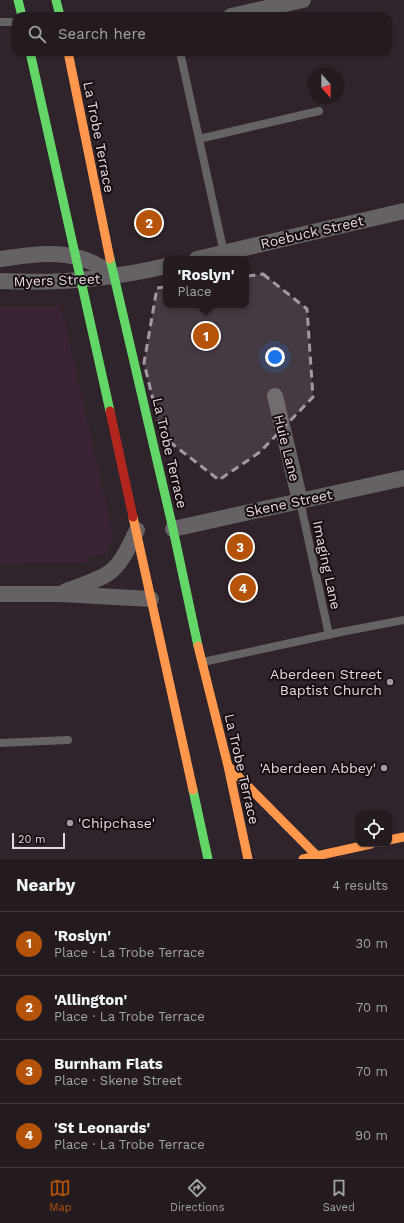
<!DOCTYPE html>
<html lang="en">
<head>
<meta charset="utf-8">
<style>
  :root { --surface:#231b20; --page:#2f282d; --text:#f1f3f6; --muted:#a3a1a5; --line:#40393e; --accent:#b45309 }
  body { margin:0; font-family:"Work Sans",sans-serif; background:var(--page); color:var(--text) }
  .controls { position:absolute; right:12px; bottom:12px; display:grid; overflow:hidden; border-radius:8px; box-shadow:0 1px 3px #0004 }
  .controls button { width:36px; height:36px; display:grid; place-items:center; padding:0; border:0; border-bottom:1px solid var(--line); background:var(--surface); color:var(--text); font:20px sans-serif }
  .compass { position:absolute; left:308px; top:68px; width:36px; height:36px; border-radius:50%; background:var(--surface); box-shadow:0 1px 3px #0004; rotate:159deg }
  .scale { position:absolute; left:12px; bottom:10px; width:53px; box-sizing:border-box; padding-left:4px; border:2px solid #e4d7df; border-top:0; font-size:11px; line-height:14px; white-space:nowrap; color:#e4d7df; -webkit-text-stroke:3px #150d12; paint-order:stroke }
  .you { position:absolute; left:275px; top:357px; width:14px; height:14px; margin:-10px; border:3px solid #fff; border-radius:50%; background:#1a73e8; box-shadow:0 0 0 6px #1a73e833 }
  .badge { display:grid; place-items:center; width:26px; height:26px; border-radius:50%; background:var(--accent); color:#fff; font-size:13px; font-weight:700 }
  .pin { position:absolute; translate:-50% -50%; border:2px solid #fff; box-shadow:0 1px 4px #0006 }
  .popup { position:absolute; left:163px; top:256px; width:86px; height:52px; box-sizing:border-box; display:grid; place-content:center; border-radius:8px; background:var(--surface); filter:drop-shadow(0 1px 3px #0005); font-size:13px; white-space:nowrap; color:var(--muted) }
  .popup b { font-size:15px; color:var(--text) }
  .popup::after { content:''; position:absolute; left:50%; top:100%; margin-left:-8px; border:8px solid transparent; border-top-color:var(--surface) }
  .list { margin:0; padding:0; list-style:none }
  h2 { display:flex; justify-content:space-between; align-items:center; height:52px; margin:0; padding:0 16px; font-size:17px }
  h2 small { font-size:13px; font-weight:400; color:var(--muted) }
  .list li { display:grid; grid-template-columns:26px 1fr auto; gap:12px; align-items:center; box-sizing:border-box; height:64px; padding:0 16px; border-top:1px solid var(--line) }
  .list b { display:block; font-size:15px; white-space:nowrap }
  .list p { margin:0; font-size:13px; white-space:nowrap; color:var(--muted) }
  .list em { font-size:13px; font-style:normal; color:var(--muted) }
  .icon { flex:none; width:22px; height:22px; fill:none; stroke:currentColor; stroke-width:2; stroke-linecap:round; stroke-linejoin:round }
  .map { position:relative; flex:none; width:404px; height:859px; overflow:hidden }
  .search { position:absolute; background:var(--surface); box-shadow:0 1px 3px #0004; left:12px; right:12px; top:12px; height:44px; display:flex; align-items:center; gap:10px; box-sizing:border-box; padding:0 14px; border-radius:12px; color:var(--muted); font-size:15px }
  .sheet { height:308px; background:var(--surface) }
  nav { display:flex; justify-content:space-around; align-items:center; box-sizing:border-box; height:56px; border-top:1px solid var(--line); background:var(--surface); font-size:11px; color:var(--muted) }
  nav a { display:grid; justify-items:center; gap:2px }
  nav .on { color:var(--accent) }
  .map>svg:first-child { display:block }
</style>
</head>
<body>
<div class="map">
<svg width="404" height="859" viewBox="0 0 404 859">
  <rect width="100%" height="100%" fill="#2f242b"/>
  <path fill="#3a2433" d="M61,306L112,530V539L107,549L102,554L95,556H88V562L0,564V307Z"/>
  <g fill="none" stroke-linecap="round" stroke-linejoin="round">
    <path stroke="#666164" stroke-width="8" d="M0,22H16
      M180,52L224,253
      M199,139L319,111
      M300,501L329,635
      M203,662L341,632L404,620
      M0,743L68,740"/>
    <path stroke="#666164" stroke-width="16" d="M231,16L303,0
      M0,259C42,253 80,247 114,277
      M197,259L404,211
      M0,281C56,284 111,279 166,266
      M275,396L300,501
      M173,529L404,478
      M64,592C78,586 98,581 110,572C123,562 130,544 137,530
      M0,594H61L151,599"/>
    <path stroke="#63d668" stroke-width="9" d="M18,0L22,16
      M56,0L60,16
      M30,52L110,411
      M110,259L173,529L198,646
      M193,790L208,859"/>
    <path stroke="#ff974d" stroke-width="9" d="M68,52L110,259
      M133,517L193,790
      M198,646L228,766L248,859
      M228,766L317,856
      M389,840L404,837
      M303,859L371,844"/>
    <path stroke="#b3261e" stroke-width="9" d="M110,411L133,517"/>
  </g>
  <path fill="#a598a0" fill-opacity="0.2" stroke="#a598a0" stroke-width="3" stroke-dasharray="8 5" stroke-linejoin="round" d="M263,274L307,309L313,397L260,452L219,480L162,436L144,363L157,288Z"/>
  <g fill="#a598a0" stroke="#150d12" stroke-width="1.5">
    <circle cx="390" cy="682" r="4"/>
    <circle cx="384" cy="768" r="4"/>
    <circle cx="70" cy="823" r="4"/>
  </g>
  <g text-anchor="middle" dominant-baseline="central" stroke-width="4" stroke-linejoin="round" paint-order="stroke">
    <g font-size="14" fill="#e4d7df" stroke="#150d12">
      <text transform="translate(99 137) rotate(79)">La Trobe Terrace</text>
      <text transform="translate(312 232) rotate(-13)">Roebuck Street</text>
      <text transform="translate(57 280) rotate(-2)">Myers Street</text>
      <text transform="translate(287 448) rotate(76)">Huie Lane</text>
      <text transform="translate(170 453) rotate(77)">La Trobe Terrace</text>
      <text transform="translate(289 503) rotate(-12)">Skene Street</text>
      <text transform="translate(327 565) rotate(78)">Imaging Lane</text>
      <text transform="translate(242 769) rotate(77)">La Trobe Terrace</text>
    </g>
    <g font-size="14" fill="#e4d7df" stroke="#150d12" text-anchor="end">
      <text x="382" y="674">Aberdeen Street<tspan x="382" dy="16">Baptist Church</tspan></text>
      <text x="376" y="768">'Aberdeen Abbey'</text>
      <text x="78" y="823" text-anchor="start">'Chipchase'</text>
    </g>
  </g>
</svg>
<div class="controls">
<button><svg class="icon" aria-label="locate" viewBox="0 0 24 24"><circle cx="12" cy="12" r="6"/><path d="M12 2v4M12 18v4M2 12h4M18 12h4"/></svg></button>
</div>
<svg class="compass" viewBox="-18 -18 36 36"><path d="M0-13l5 13h-10z" fill="#e53935"/><path d="M0 13l5-13h-10z" fill="#a3a1a5"/></svg>
<div class="scale">20 m</div>
<div class="you"></div>
<div class="pin badge" style="left:206px;top:336px">1</div>
<div class="popup"><b>'Roslyn'</b>Place</div>
<div class="pin badge" style="left:149px;top:223px">2</div>
<div class="pin badge" style="left:240px;top:547px">3</div>
<div class="pin badge" style="left:243px;top:588px">4</div>
<div class="search"><svg class="icon" aria-label="search" viewBox="0 0 24 24"><circle cx="10" cy="10" r="6"/><path d="M15 15l6 6"/></svg>Search here</div>
</div>
<section class="sheet">
<h2>Nearby<small>4 results</small></h2>
<ul class="list">
<li><span class="badge">1</span><div><b>'Roslyn'</b><p>Place · La Trobe Terrace</p></div><em>30 m</em></li>
<li><span class="badge">2</span><div><b>'Allington'</b><p>Place · La Trobe Terrace</p></div><em>70 m</em></li>
<li><span class="badge">3</span><div><b>Burnham Flats</b><p>Place · Skene Street</p></div><em>70 m</em></li>
<li><span class="badge">4</span><div><b>'St Leonards'</b><p>Place · La Trobe Terrace</p></div><em>90 m</em></li>
</ul>
</section>
<nav>
<a class="on"><svg class="icon" aria-label="map" viewBox="0 0 24 24"><path d="M3 6l6-2 6 2 6-2v14l-6 2-6-2-6 2zM9 4v14M15 6v14"/></svg>Map</a>
<a><svg class="icon" aria-label="directions" viewBox="0 0 24 24"><path d="M12 3l9 9-9 9-9-9zM9 14v-3h6M13 9l2 2-2 2"/></svg>Directions</a>
<a><svg class="icon" aria-label="saved" viewBox="0 0 24 24"><path d="M7 4h10v16l-5-4-5 4z"/></svg>Saved</a>
</nav>
</body>
</html>
